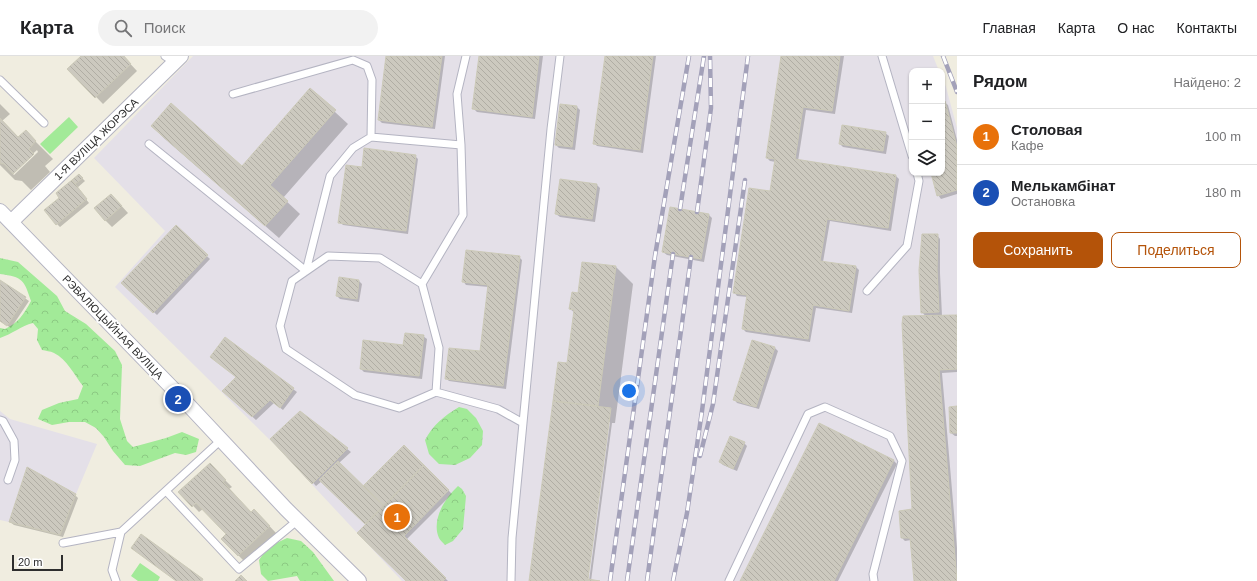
<!DOCTYPE html>
<html lang="ru">
<head>
<meta charset="utf-8">
<style>
  :root { --surface:#fff; --page:#f2f2f2; --text:#202124; --muted:#757577; --line:#e0e0e0; --accent:#b45309 }
  body { margin:0; font-family:Arial,sans-serif; background:var(--page); color:var(--text) }
  .controls { position:absolute; right:12px; top:12px; display:grid; overflow:hidden; border-radius:8px; box-shadow:0 1px 3px #0004 }
  .controls button { width:36px; height:36px; display:grid; place-items:center; padding:0; border:0; border-bottom:1px solid var(--line); background:var(--surface); color:var(--text); font:20px sans-serif }
  .scale { position:absolute; left:12px; bottom:10px; width:51px; box-sizing:border-box; padding-left:4px; border:2px solid #2e2e2e; border-top:0; font-size:11px; line-height:14px; white-space:nowrap; color:#2e2e2e; -webkit-text-stroke:3px #fff; paint-order:stroke }
  .you { position:absolute; left:629px; top:335px; width:14px; height:14px; margin:-10px; border:3px solid #fff; border-radius:50%; background:#1a73e8; box-shadow:0 0 0 6px #1a73e833 }
  .badge { display:grid; place-items:center; width:26px; height:26px; border-radius:50%; background:var(--accent); color:#fff; font-size:13px; font-weight:700 }
  .pin { position:absolute; translate:-50% -50%; border:2px solid #fff; box-shadow:0 1px 4px #0006 }
  .list { margin:0; padding:0; list-style:none }
  h2 { display:flex; justify-content:space-between; align-items:center; height:52px; margin:0; padding:0 16px; font-size:17px }
  h2 small { font-size:13px; font-weight:400; color:var(--muted) }
  .list li { display:grid; grid-template-columns:26px 1fr auto; gap:12px; align-items:center; box-sizing:border-box; height:56px; padding:0 16px; border-top:1px solid var(--line) }
  .list b { display:block; font-size:15px; white-space:nowrap }
  .list p { margin:0; font-size:13px; white-space:nowrap; color:var(--muted) }
  .list em { font-size:13px; font-style:normal; color:var(--muted) }
  .actions { display:flex; gap:8px; padding:12px 16px }
  .actions a { flex:1; padding:9px 0; border:1px solid var(--accent); border-radius:8px; text-align:center; font-size:14px; color:var(--accent) }
  .actions .main { background:var(--accent); color:#fff }
  .icon { flex:none; width:22px; height:22px; fill:none; stroke:currentColor; stroke-width:2; stroke-linecap:round; stroke-linejoin:round }
  .map { position:relative; flex:none; width:957px; height:525px; overflow:hidden }
  header { display:flex; align-items:center; gap:24px; box-sizing:border-box; height:56px; padding:0 20px; background:var(--surface); border-bottom:1px solid var(--line) }
  header strong { font-size:19px }
  nav { display:flex; gap:22px; margin-inline-start:auto; font-size:14px }
  .search { width:280px; height:36px; background:var(--page); display:flex; align-items:center; gap:10px; box-sizing:border-box; padding:0 14px; border-radius:22px; color:var(--muted); font-size:15px }
  main { display:flex }
  aside { flex:1; background:var(--surface) }
  .map>svg:first-child { display:block }
</style>
</head>
<body>
<header>
<strong>Карта</strong>
<div class="search"><svg class="icon" aria-label="search" viewBox="0 0 24 24"><circle cx="10" cy="10" r="6"/><path d="M15 15l6 6"/></svg>Поиск</div>
<nav><a>Главная</a><a>Карта</a><a>О нас</a><a>Контакты</a></nav>
</header>
<main>
<div class="map">
<svg width="957" height="525" viewBox="0 0 957 525">
  <defs>
    <pattern id="forest-crowns" width="20" height="18" patternUnits="userSpaceOnUse"><rect width="20" height="18" fill="#a2ea98"/><path d="M2 6a3 3 0 1 1 6 0M12 15a3 3 0 1 1 6 0" fill="none" stroke="#8cc983"/></pattern>
    <pattern id="building-back-hatch" width="6" height="6" patternUnits="userSpaceOnUse"><rect width="6" height="6" fill="#ccc9bf"/><path d="M-1 5l2 2M0 0l6 6M5-1l2 2" fill="none" stroke="#b0ada4"/></pattern>
  </defs>
  <rect width="100%" height="100%" fill="#f0ede0"/>
  <path fill="#e4e0e8" d="M193,0H933L939,15H912V117H942V21L946,31L957,72V525H402L276,390L115,231L165,175L94,102Z
    M0,355L10,363L97,388L76,438L9,466L0,464Z"/>
  <path fill="#a2ea98" d="M69,61L78,71L50,98L40,88Z
    M140,507L160,521L158,525H138L131,520Z"/>
  <path fill="url(#forest-crowns)" d="M0,202L18,206L57,240L65,255L86,268L115,295L122,309L120,363L127,385L133,391L166,382L182,376L199,383L196,396L186,399L175,397L140,410L125,409L113,395L104,381L96,372L85,366H69L52,369L38,363L42,354L59,347L78,343L83,330C74,319 67,303 54,297C50,295 46,295 42,294L37,284L38,273L33,267C21,270 12,278 0,282V272L5,273C18,267 24,258 31,245C24,224 23,221 0,218Z
    M459,351L467,353L476,362L483,375L482,389L470,402L455,409L439,408L429,398L425,384C433,369 444,360 459,351Z
    M458,430L462,433L466,440L463,473L453,485L445,489C443,487 440,484 439,482C431,464 445,442 458,430Z
    M287,482L301,485L313,496L334,525H300L297,520L268,525L261,518L259,504L268,491Z"/>
  <path fill="#0003" fill-rule="evenodd" d="M82,0H123L137,15L103,48L69,13Z
    M387,0H445L435,73L382,67L379,64Z
    M480,0H543L535,63L477,56L474,53Z
    M606,0H656L643,97L597,90L594,87Z
    M780,0H844L835,58L806,54L798,105L896,120L899,123L891,175L830,165L823,206L856,211L859,214L852,257L816,252L810,286L746,276L743,273L748,241L737,240L734,236L771,136L776,106L770,105L767,102L782,0Z
    M310,33L348,68L283,142L300,158L279,182L165,83L152,70L242,111Z
    M944,46L948,49L957,84V138L941,143L938,139L932,117H942V47Z
    M0,48L10,58L2,65L19,82L26,76L53,103L45,110L50,116L31,134L22,125L15,124L0,109ZM37,94L38,96L14,119L12,117Z
    M577,51L580,54L575,94L559,92L556,89Z
    M885,77L889,80L886,98L843,91L840,88Z
    M415,100L418,103L408,178L343,169L340,166L363,112Z
    M79,119L85,125L77,132L89,147L60,171L57,168L61,142Z
    M561,124L597,129L600,132L595,166L560,161L556,158Z
    M118,146L128,157L112,171L105,164Z
    M709,159L712,162L704,206L667,199L663,196Z
    M176,171L210,203L157,259L123,227Z
    M937,179L940,183V217L942,260H957V316L942,317L957,492V525H915L911,484L905,485L902,482L913,453L926,261L922,256Z
    M519,201L522,204L506,333L449,325L446,322L480,297L489,231L466,229L463,225Z
    M583,207L616,211L633,228L615,367H612L591,525H593H589L610,366H608L587,525H530L559,307L568,308L575,257L570,253L579,238Z
    M0,225L29,245L11,272L0,265Z
    M359,225L362,228L359,246L340,243L337,240Z
    M423,280L427,283L422,323L364,316L361,313Z
    M225,283L297,336L283,354L274,347L256,364L227,338L237,321Z
    M775,292L778,295L759,353L737,347L734,343Z
    M957,351V380H955L951,377Z
    M300,356L351,396L339,407L363,431L404,390L452,438L406,484L448,525H407L366,468L322,425L316,430L272,383Z
    M820,368L894,405L897,408L838,525H741Z
    M744,387L747,390L737,415L723,409L720,406Z
    M216,415L232,431L229,433L251,458L261,461L276,477L245,506L238,499L227,478L203,453L199,456L180,436Z
    M75,439L78,442L63,481L14,469L10,466Z"/>
  <path fill="url(#building-back-hatch)" stroke="#cccab8" d="M81,0H124L131,8L95,42L67,13Z
    M386,0H442L432,71L378,64Z
    M479,0H539L532,61L472,53Z
    M605,0H653L640,94L593,88Z
    M781,0H840L832,55L803,51L795,103L896,119L888,172L827,163L820,205L856,210L849,255L813,249L808,283L742,273L747,239L733,237L749,132L770,135L775,103L766,102Z
    M310,32L336,54L270,129L288,145L265,170L151,70L171,47L242,110Z
    M945,45L957,91V134L937,140L931,117H942V46Z
    M560,48L577,50L572,91L555,89Z
    M0,62L18,81L26,74L36,85L29,93L34,98L13,118L4,108L0,107Z
    M842,69L886,76L883,95L839,88Z
    M364,92L416,99L406,175L338,167L346,109L362,111Z
    M79,118L83,122L75,128L72,124Z
    M560,123L597,128L592,163L555,158Z
    M72,124L87,143L56,169L44,154L59,142L56,137Z
    M111,138L122,150L105,165L94,152Z
    M670,151L709,158L701,203L662,196Z
    M176,169L208,199L153,257L121,227Z
    M922,178H938L937,213L939,256L921,257L919,214Z
    M466,194L520,200L503,330L445,323L449,292L480,295L488,229L462,226Z
    M582,206L616,210L598,350L553,345L558,306L567,307L574,254L569,253L572,236L578,237Z
    M339,221L359,224L357,243L336,240Z
    M0,224L26,241L7,270L0,265Z
    M957,259V313L939,314L957,525H914L910,482H901L899,455L912,453L902,268L903,260Z
    M405,277L424,279L419,320L360,313L363,284L403,289Z
    M225,281L294,332L280,352L270,344L252,361L222,335L236,321L210,301Z
    M752,284L775,291L756,351L733,344Z
    M553,345L611,352L588,523L600,525H529Z
    M957,350V377H950L949,351Z
    M300,355L348,392L312,428L270,383Z
    M819,367L894,404L834,525H740Z
    M730,380L745,386L733,413L719,406Z
    M404,389L424,409L384,450L363,430Z
    M338,405L384,450L365,468L319,424Z
    M210,407L226,424L223,426L251,456L254,453L270,470L238,500L221,483L226,478L223,475L196,447L192,451L178,436Z
    M424,409L449,434L404,480L446,522L443,525H406L357,477Z
    M27,411L76,438L60,479L9,466Z
    M141,478L203,523L202,525H176L131,492Z
    M241,519L247,525H235Z"/>
  <g fill="none" stroke-linecap="round" stroke-linejoin="round">
    <g stroke="#b4b4c2" stroke-width="9">
      <path id="lane" d="M165,0L174,6
        M882,0L912,100
        M0,24L44,67
        M233,38L353,4L367,10L372,24L371,81
        M149,88L306,215L330,120L353,92L371,81L461,89
        M422,228L463,159L461,89L457,38L466,0
        M867,235L907,190L919,125L917,117
        M436,336L439,292L422,228L380,202L328,200L292,225L280,270L286,293L355,339L399,352L436,336L498,353L523,367L512,482L511,525
        M0,364L3,365L14,385L15,404L8,424
        M523,367L551,73L560,0
        M166,435L239,513L298,464
        M63,487L121,476
        M116,525L112,514L121,476L221,384
        M729,525L808,358L825,351L890,380L902,405L873,518L874,525"/>
    </g>
    <g stroke="#b4b4c2" stroke-width="16">
      <path id="street" d="M0,155L180,340L286,453L359,525
        M11,166L181,0"/>
    </g>
    <use href="#lane" stroke="#fff" stroke-width="7"/>
    <use href="#street" stroke="#fff" stroke-width="14"/>
    <g stroke="#a3a1b9" stroke-width="4.5">
      <path id="rail" d="M943,0L957,36
        M680,153L704,0
        M697,156L711,52L710,0
        M700,400L713,348L745,124
        M610,525L655,200L689,0
        M627,525L673,198
        M647,525L691,201
        M673,525L687,457L702,355L748,0"/>
    </g>
    <use href="#rail" stroke="#fff" stroke-width="3" stroke-dasharray="9" stroke-linecap="butt"/>
  </g>
  <g text-anchor="middle" dominant-baseline="central" stroke-width="4" stroke-linejoin="round" paint-order="stroke">
    <g font-size="11" fill="#2e2e2e" stroke="#fff">
      <text transform="translate(96 83) rotate(-44)">1-Я ВУЛІЦА ЖОРЭСА</text>
      <text transform="translate(113 271) rotate(46)">РЭВАЛЮЦЫЙНАЯ ВУЛІЦА</text>
    </g>
  </g>
</svg>
<div class="controls">
<button>+</button>
<button>−</button>
<button><svg class="icon" aria-label="layers" viewBox="0 0 24 24"><path d="M12 4l9 5-9 5-9-5zM3 14l9 5 9-5"/></svg></button>
</div>
<div class="scale">20 m</div>
<div class="you"></div>
<div class="pin badge" style="left:397px;top:461px;background:#e8710a">1</div>
<div class="pin badge" style="left:178px;top:343px;background:#1a4fb4">2</div>
</div>
<aside>
<h2>Рядом<small>Найдено: 2</small></h2>
<ul class="list">
<li><span class="badge" style="background:#e8710a">1</span><div><b>Столовая</b><p>Кафе</p></div><em>100 m</em></li>
<li><span class="badge" style="background:#1a4fb4">2</span><div><b>Мелькамбінат</b><p>Остановка</p></div><em>180 m</em></li>
</ul>
<div class="actions"><a class="main">Сохранить</a><a>Поделиться</a></div>
</aside>
</main>
</body>
</html>
